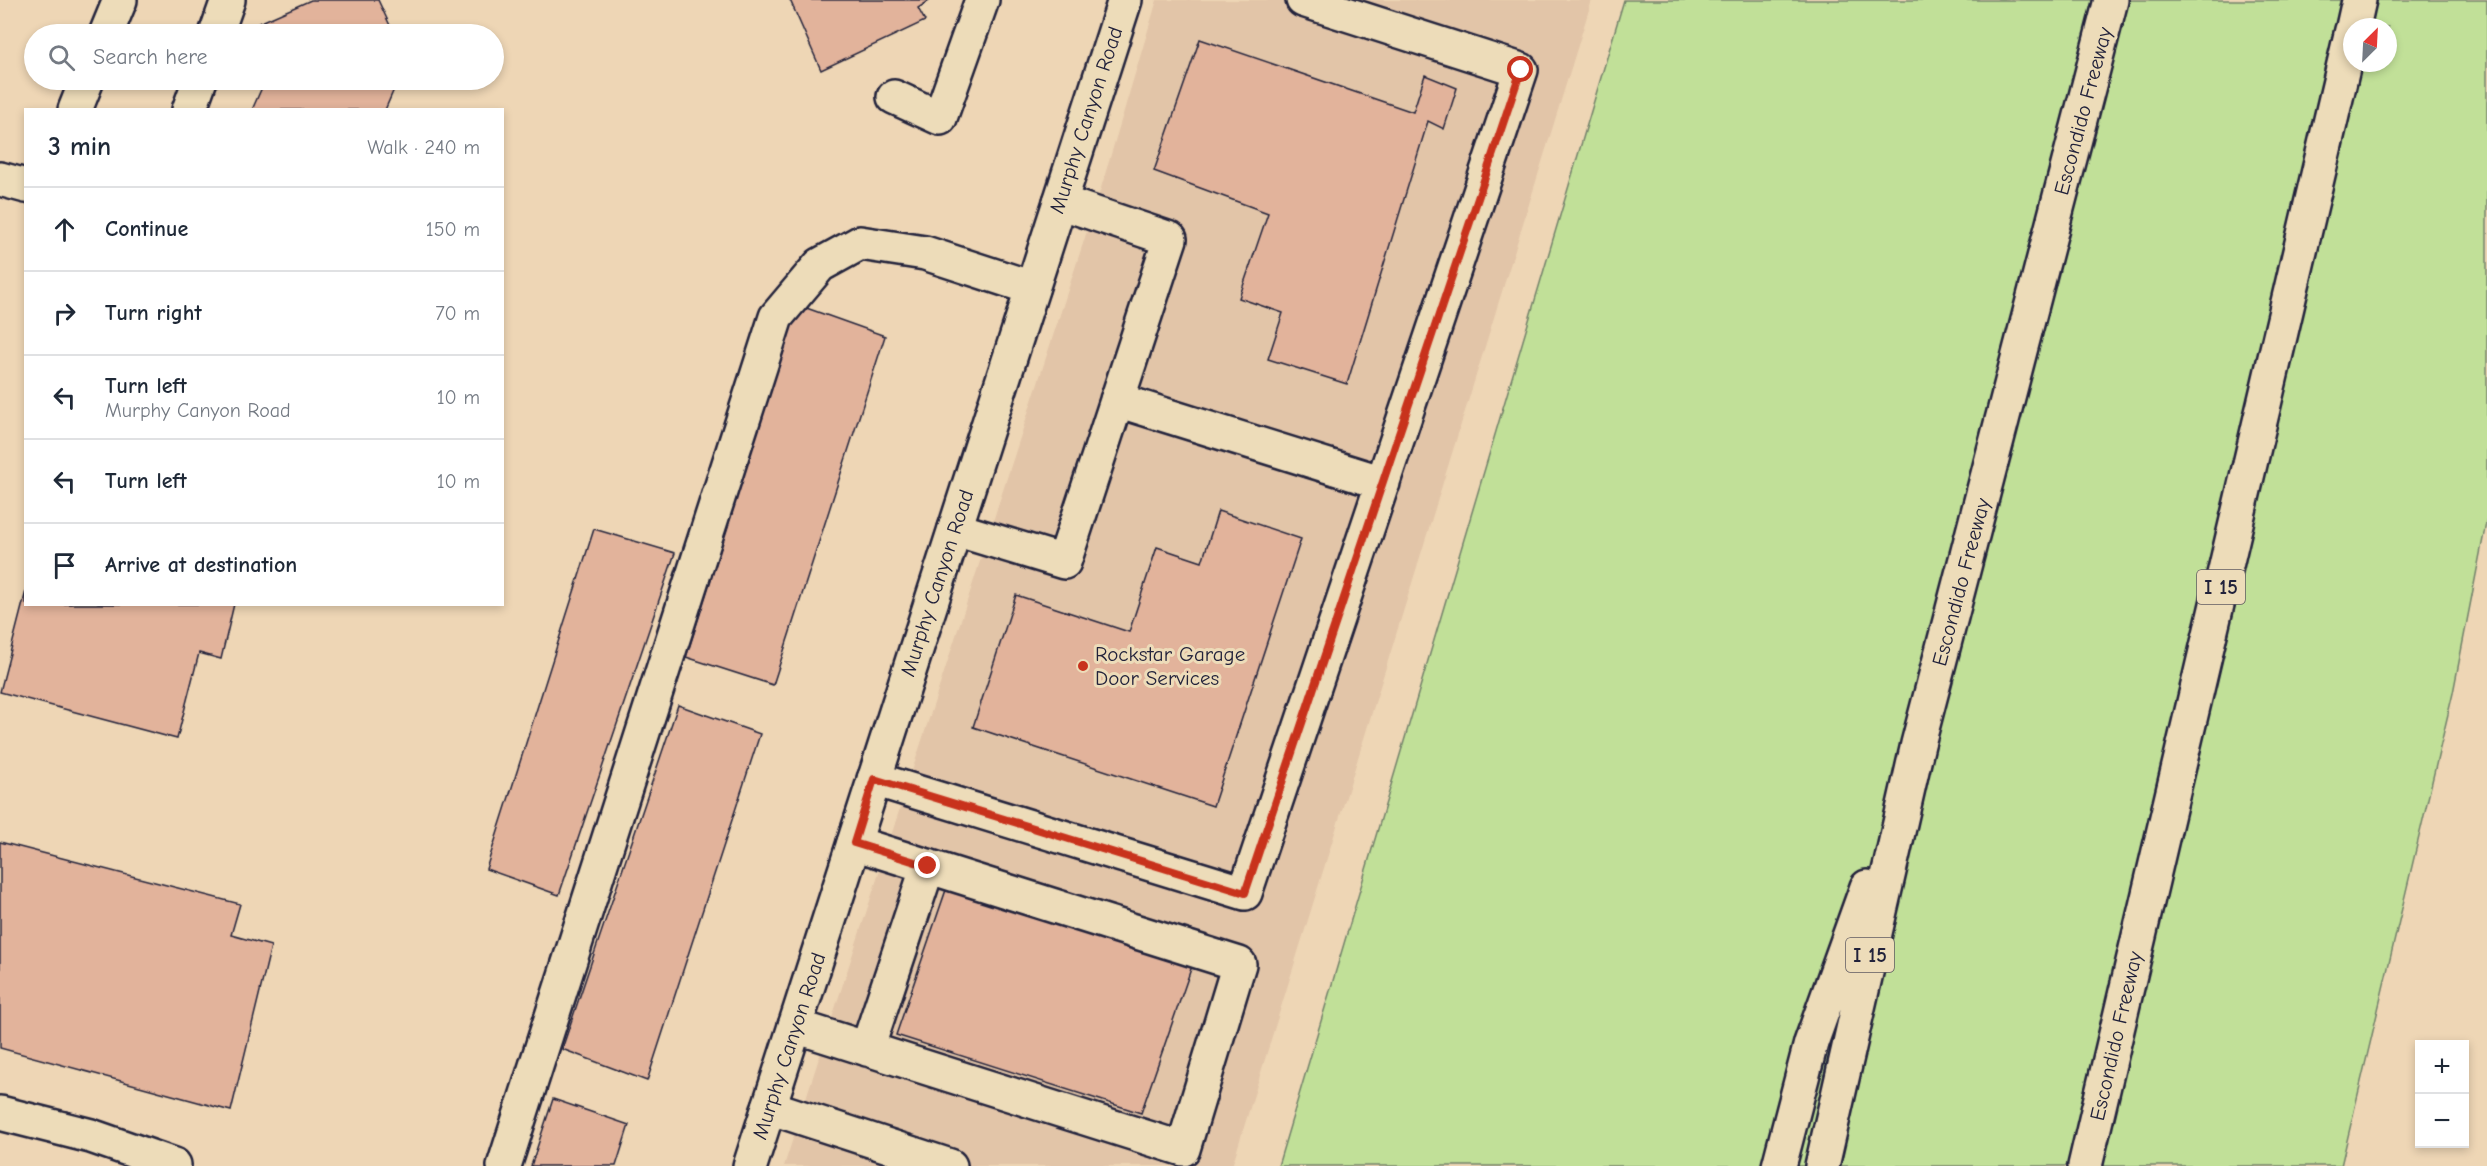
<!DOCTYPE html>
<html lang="en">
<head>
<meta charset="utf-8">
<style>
  :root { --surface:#fff; --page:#f6f6f7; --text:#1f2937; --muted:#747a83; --line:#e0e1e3 }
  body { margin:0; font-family:"Comic Neue",sans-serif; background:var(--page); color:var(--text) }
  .controls { position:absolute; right:18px; bottom:18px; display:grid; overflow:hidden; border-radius:0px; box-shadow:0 3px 9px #0003 }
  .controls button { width:54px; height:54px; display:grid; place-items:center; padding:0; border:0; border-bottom:2px solid var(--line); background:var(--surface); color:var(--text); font:30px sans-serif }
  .compass { position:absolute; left:2343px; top:18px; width:54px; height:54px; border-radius:50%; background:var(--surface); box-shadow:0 3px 9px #0003; rotate:24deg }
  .stop { position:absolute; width:18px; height:18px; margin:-14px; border:4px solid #c8321e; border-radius:50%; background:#fff }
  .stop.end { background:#c8321e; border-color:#fff; box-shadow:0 2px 6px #0008 }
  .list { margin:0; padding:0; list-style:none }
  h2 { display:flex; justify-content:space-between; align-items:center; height:78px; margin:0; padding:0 24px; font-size:26px }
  h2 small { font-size:20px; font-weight:400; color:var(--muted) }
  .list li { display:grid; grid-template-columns:39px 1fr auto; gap:18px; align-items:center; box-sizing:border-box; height:84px; padding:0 24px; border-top:2px solid var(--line) }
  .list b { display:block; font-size:22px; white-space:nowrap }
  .list p { margin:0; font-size:20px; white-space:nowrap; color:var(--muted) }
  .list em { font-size:20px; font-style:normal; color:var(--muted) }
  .icon { flex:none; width:33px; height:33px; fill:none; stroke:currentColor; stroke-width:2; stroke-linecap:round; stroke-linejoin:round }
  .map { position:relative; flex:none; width:2487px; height:1166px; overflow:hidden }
  .search { position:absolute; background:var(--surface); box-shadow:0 3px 9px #0003; left:24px; top:24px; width:480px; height:66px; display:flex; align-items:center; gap:15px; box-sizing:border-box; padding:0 21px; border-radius:33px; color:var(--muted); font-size:22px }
  .panel { position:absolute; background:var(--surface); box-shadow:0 3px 9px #0003; left:24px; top:108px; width:480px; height:498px; border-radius:0px }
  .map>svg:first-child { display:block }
</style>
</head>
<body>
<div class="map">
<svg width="2487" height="1166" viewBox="0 0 2487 1166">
  <rect width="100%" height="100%" fill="#eed6b5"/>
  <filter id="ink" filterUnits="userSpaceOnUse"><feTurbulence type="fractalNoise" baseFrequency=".0167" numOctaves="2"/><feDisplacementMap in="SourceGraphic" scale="12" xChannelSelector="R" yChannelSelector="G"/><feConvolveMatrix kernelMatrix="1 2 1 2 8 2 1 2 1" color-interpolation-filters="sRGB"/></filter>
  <g filter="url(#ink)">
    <path fill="#e2c5a8" d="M1157,0H1592L1232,1166H784L1101,188Z"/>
    <path fill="#c1e098" stroke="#72816a" stroke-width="1.5" fill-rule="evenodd" d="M1624,0H2487V518L2453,693L2341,1166H1278ZM2352,27H2388V63H2352Z"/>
    <path fill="#e2b39b" stroke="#22223b" stroke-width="1.5" d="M311,0H378L394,34H242L241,31Z
      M790,0H929V1L918,8L925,21L821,70Z
      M1200,39L1413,112L1425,75L1457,88L1444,129L1428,121L1347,384L1268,359L1283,313L1239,298L1268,213L1154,171Z
      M261,80H398L385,110H252L263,85Z
      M798,305L885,336L773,685L686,657Z
      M1218,511L1301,539L1213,806L973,727L1016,595L1129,632L1157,547L1202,562Z
      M594,529L675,553L559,895L486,869Z
      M26,591V604H234L221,659L199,653L177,739L0,692Z
      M678,705L760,734L647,1081L562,1049Z
      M0,842L240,904L231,935L271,946L231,1111L0,1048Z
      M947,887L1193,963L1141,1113L896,1035Z
      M553,1099L629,1125L616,1166H531Z"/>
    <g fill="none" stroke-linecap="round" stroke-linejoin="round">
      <g stroke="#22223b" stroke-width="38">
        <path id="minor" d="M106,34L120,0
          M216,34L228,0
          M894,97L940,118L982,0
          M75,110L87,80
          M189,110L200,80
          M0,179L26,186
          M1117,400L1383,483
          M955,529L1064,562L1170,239L1060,202
          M874,779L1245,893L1521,70L1303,0
          M795,1026L1183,1149L1239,964L854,843
          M867,1049L928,866
          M769,1107L950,1166
          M0,1113L91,1136L174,1165
          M504,1166L776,317L820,265L860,243L925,253L1032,288"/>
      </g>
      <g stroke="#22223b" stroke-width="38">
        <path id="major" d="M750,1166L1125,0"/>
      </g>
      <g stroke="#22223b" stroke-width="38">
        <path id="highway" d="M2353,27L2359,0
          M1779,1166L1811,1043L1867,887
          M1822,1166L1918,744L2111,0
          M2085,1166L2352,30"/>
      </g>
      <use href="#minor" stroke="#eddcb9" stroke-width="33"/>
      <use href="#major" stroke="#eddcb9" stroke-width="33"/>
      <use href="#highway" stroke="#eddcb9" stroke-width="33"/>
    </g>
  </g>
  <g fill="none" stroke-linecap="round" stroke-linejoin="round" filter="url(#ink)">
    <path stroke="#c8321e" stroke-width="8" d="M928,866L854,843L874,779L1245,893L1521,70"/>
  </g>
  <circle fill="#c8321e" stroke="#eddcb9" stroke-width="2" cx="1083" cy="666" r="6"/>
  <g text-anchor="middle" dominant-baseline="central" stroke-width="6" stroke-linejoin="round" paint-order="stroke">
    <g fill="#eddcb9" stroke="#5f5a61" stroke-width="1.5">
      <rect x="2197" y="570" width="48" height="34" rx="4.5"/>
      <rect x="1846" y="938" width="48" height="34" rx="4.5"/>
    </g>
    <g font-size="20" font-weight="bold" fill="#22223b">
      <text x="2221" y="587">I 15</text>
      <text x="1870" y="955">I 15</text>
    </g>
    <g font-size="21" fill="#22223b" stroke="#eddcb9">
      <text transform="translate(2083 111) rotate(-75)">Escondido Freeway</text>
      <text transform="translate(1086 120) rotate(-72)">Murphy Canyon Road</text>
      <text transform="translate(1961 582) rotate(-75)">Escondido Freeway</text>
      <text transform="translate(937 583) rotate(-72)">Murphy Canyon Road</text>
      <text transform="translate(2116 1036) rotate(-77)">Escondido Freeway</text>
      <text transform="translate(789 1046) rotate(-72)">Murphy Canyon Road</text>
    </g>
    <g font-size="21" fill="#22223b" stroke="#eddcb9" text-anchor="start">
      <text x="1095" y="654">Rockstar Garage<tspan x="1095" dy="24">Door Services</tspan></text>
    </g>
  </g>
</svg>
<div class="controls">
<button>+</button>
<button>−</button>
</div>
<svg class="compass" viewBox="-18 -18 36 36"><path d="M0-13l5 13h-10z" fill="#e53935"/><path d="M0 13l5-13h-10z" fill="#747a83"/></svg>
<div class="stop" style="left:1521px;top:70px"></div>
<div class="stop end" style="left:928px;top:866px"></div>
<div class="search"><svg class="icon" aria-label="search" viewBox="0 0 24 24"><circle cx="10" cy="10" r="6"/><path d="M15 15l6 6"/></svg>Search here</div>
<section class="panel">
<h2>3 min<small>Walk · 240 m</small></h2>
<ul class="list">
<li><svg class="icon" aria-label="ahead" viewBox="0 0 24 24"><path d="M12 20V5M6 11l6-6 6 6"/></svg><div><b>Continue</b></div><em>150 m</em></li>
<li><svg class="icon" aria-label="right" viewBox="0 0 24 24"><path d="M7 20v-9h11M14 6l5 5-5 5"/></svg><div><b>Turn right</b></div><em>70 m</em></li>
<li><svg class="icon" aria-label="left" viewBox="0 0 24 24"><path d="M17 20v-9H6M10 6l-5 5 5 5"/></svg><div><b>Turn left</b><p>Murphy Canyon Road</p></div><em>10 m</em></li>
<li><svg class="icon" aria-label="left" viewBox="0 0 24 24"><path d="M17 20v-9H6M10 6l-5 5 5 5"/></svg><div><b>Turn left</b></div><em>10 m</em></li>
<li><svg class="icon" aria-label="arrive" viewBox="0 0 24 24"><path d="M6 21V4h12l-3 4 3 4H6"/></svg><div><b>Arrive at destination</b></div></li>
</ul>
</section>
</div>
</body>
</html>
